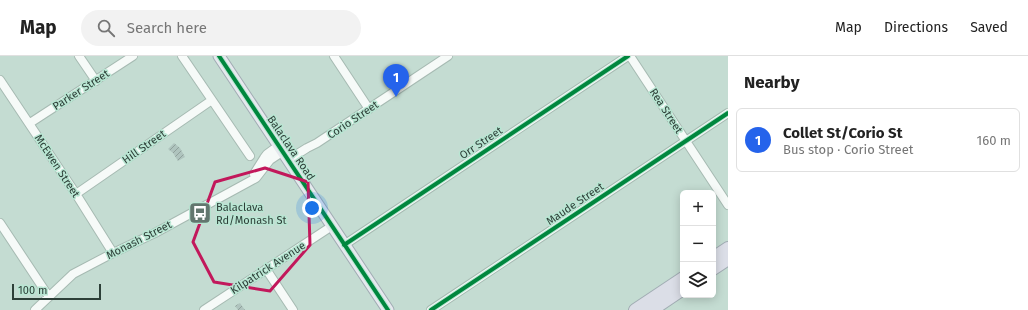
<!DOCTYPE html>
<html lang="en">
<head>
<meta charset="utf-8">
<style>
  :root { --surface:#fff; --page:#f2f2f2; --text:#222; --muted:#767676; --line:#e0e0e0; --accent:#2563eb }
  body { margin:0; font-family:"Fira Sans",sans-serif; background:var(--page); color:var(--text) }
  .controls { position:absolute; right:12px; bottom:12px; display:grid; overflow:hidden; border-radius:6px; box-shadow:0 2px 10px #0003 }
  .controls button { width:36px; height:36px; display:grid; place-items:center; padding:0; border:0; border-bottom:1px solid var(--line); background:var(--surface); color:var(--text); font:20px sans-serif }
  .scale { position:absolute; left:12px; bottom:10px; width:89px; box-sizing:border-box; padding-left:4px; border:2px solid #2d3f38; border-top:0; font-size:11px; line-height:14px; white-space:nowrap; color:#2d3f38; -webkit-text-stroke:3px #b9e6d3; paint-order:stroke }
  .you { position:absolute; left:312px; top:152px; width:14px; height:14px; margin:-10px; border:3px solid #fff; border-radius:50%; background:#1a73e8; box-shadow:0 0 0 6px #1a73e833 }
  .badge { display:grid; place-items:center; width:26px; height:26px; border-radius:50%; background:var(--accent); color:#fff; font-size:13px; font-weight:700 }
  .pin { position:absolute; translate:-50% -33px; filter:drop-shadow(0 1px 2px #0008) }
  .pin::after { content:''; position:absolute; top:21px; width:14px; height:12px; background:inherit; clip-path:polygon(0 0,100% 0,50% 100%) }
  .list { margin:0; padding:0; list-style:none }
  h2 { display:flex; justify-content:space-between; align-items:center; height:52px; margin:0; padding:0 16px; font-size:17px }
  h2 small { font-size:13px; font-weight:400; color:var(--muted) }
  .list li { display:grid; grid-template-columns:26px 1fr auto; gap:12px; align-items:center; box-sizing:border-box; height:64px; margin:0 8px 8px; padding:0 8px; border:1px solid var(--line); border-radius:6px }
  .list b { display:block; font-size:15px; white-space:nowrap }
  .list p { margin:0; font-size:13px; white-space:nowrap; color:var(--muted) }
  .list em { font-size:13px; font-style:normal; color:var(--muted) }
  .icon { flex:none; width:22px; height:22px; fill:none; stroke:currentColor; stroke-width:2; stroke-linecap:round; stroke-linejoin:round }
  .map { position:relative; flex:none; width:728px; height:254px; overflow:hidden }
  header { display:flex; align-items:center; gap:24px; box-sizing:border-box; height:56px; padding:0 20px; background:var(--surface); border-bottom:1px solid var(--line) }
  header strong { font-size:19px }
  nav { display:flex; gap:22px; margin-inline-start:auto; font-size:14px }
  .search { width:280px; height:36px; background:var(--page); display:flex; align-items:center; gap:10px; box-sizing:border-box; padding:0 14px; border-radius:22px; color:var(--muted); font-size:15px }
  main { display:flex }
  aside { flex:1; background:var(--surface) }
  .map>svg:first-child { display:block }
</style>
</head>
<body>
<header>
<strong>Map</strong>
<div class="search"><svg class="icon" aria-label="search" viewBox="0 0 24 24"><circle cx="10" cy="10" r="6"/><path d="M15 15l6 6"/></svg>Search here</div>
<nav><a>Map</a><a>Directions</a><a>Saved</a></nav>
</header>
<main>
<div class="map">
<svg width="728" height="254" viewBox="0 0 728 254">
  <defs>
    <pattern id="building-hatch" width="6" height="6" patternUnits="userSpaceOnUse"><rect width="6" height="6" fill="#afc4be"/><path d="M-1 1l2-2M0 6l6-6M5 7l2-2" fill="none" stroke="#8fa19b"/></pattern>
  </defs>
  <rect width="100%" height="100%" fill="#c4dcd2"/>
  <path fill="url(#building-hatch)" d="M174,87L180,92L185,101L178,105L173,97L168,93Z
    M240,247L245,254H238L235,250Z"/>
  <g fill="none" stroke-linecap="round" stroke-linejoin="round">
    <g stroke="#a6bab2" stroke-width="10">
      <path id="minor" d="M79,0L96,25
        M182,0L250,100
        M334,0L369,53
        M630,0L728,149
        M0,24L76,138L113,197
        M30,67L133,0
        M288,104L307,92L317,87L448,0
        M254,118L264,102L267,98L278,90
        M76,138L212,44
        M0,167L49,241
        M344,189L628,0
        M266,213L293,254
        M35,254L73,218L113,197L155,177L256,122L270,104L282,96
        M204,254L332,170
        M431,254L728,57"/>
    </g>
    <g stroke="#a1acb3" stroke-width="13">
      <path id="major" d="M219,0L388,254"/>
    </g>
    <g stroke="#a1acb3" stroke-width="14">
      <path id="highway" d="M713,202L728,192
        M713,213L728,203
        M635,254L683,222
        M652,254L683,233"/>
    </g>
    <use href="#minor" stroke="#f6faf8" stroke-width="8"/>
    <use href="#major" stroke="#e6e9ee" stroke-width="11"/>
    <use href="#highway" stroke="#dbdee7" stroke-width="12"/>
    <g stroke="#b9e6d3" stroke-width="6">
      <path id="cycleway" d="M219,0L388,254
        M344,189L628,0
        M431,254L728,57"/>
    </g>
    <use href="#cycleway" stroke="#00873e" stroke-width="4"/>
  </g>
  <path fill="none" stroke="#c2185b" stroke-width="3" stroke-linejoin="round" d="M265,112L308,126L310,189L270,235L214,226L193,186L215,126Z"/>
  <defs>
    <g id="bus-square" transform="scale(1.15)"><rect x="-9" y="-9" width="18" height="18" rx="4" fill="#62766e" stroke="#b9e6d3"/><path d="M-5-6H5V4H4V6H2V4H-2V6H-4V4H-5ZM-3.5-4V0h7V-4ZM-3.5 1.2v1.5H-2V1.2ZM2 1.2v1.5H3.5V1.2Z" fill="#fff"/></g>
  </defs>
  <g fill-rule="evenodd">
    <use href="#bus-square" x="200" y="157"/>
  </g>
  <g text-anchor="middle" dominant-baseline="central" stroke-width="3" stroke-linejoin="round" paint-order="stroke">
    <g font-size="11" fill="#2d3f38" stroke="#b9e6d3">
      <text transform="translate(81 34) rotate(-33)">Parker Street</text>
      <text transform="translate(666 55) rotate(57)">Rea Street</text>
      <text transform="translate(353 64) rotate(-34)">Corio Street</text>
      <text transform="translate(481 87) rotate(-34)">Orr Street</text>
      <text transform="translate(144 91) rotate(-35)">Hill Street</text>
      <text transform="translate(291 92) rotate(56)">Balaclava Road</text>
      <text transform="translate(57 110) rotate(57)">McEwen Street</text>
      <text transform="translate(575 148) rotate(-34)">Maude Street</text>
      <text transform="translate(139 184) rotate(-27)">Monash Street</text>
      <text transform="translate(268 212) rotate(-33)">Kilpatrick Avenue</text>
    </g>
    <g font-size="11" fill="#2d3f38" stroke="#b9e6d3" text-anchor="start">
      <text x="216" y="151">Balaclava<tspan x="216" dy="13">Rd/Monash St</tspan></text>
    </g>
  </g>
</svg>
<div class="controls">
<button>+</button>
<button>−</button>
<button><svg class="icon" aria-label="layers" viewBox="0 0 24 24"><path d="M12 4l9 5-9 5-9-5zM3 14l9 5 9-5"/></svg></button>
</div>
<div class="scale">100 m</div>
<div class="you"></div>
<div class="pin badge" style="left:396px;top:41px">1</div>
</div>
<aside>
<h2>Nearby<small></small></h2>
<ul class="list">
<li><span class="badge">1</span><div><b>Collet St/Corio St</b><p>Bus stop · Corio Street</p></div><em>160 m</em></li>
</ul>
</aside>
</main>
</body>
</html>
